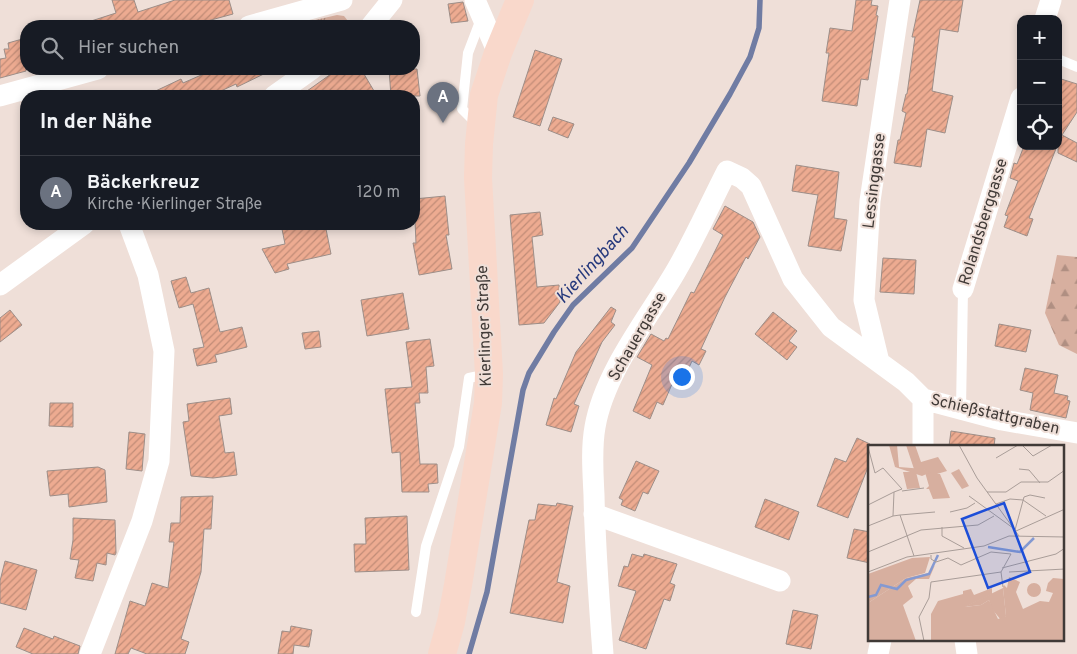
<!DOCTYPE html>
<html lang="de">
<head>
<meta charset="utf-8">
<style>
  :root { --surface:#171b24; --page:#20242c; --text:#f1f3f6; --muted:#9ea1a6; --line:#363941; --accent:#db2777 }
  body { margin:0; font-family:Overpass,sans-serif; background:var(--page); color:var(--text) }
  .controls { position:absolute; right:15px; top:15px; display:grid; overflow:hidden; border-radius:10px; box-shadow:0 2px 8px #0003 }
  .controls button { width:45px; height:45px; display:grid; place-items:center; padding:0; border:0; border-bottom:1px solid var(--line); background:var(--surface); color:var(--text); font:25px sans-serif }
  .you { position:absolute; left:681px; top:376px; width:18px; height:18px; margin:-12px; border:4px solid #fff; border-radius:50%; background:#1a73e8; box-shadow:0 0 0 8px #1a73e833 }
  .badge { display:grid; place-items:center; width:32px; height:32px; border-radius:50%; background:var(--accent); color:#fff; font-size:16px; font-weight:700 }
  .pin { position:absolute; translate:-50% -41px; filter:drop-shadow(0 1px 2px #0008) }
  .pin::after { content:''; position:absolute; top:26px; width:18px; height:15px; background:inherit; clip-path:polygon(0 0,100% 0,50% 100%) }
  .list { margin:0; padding:0; list-style:none }
  h2 { display:flex; justify-content:space-between; align-items:center; height:65px; margin:0; padding:0 20px; font-size:21px }
  h2 small { font-size:16px; font-weight:400; color:var(--muted) }
  .list li { display:grid; grid-template-columns:32px 1fr auto; gap:15px; align-items:center; box-sizing:border-box; height:75px; padding:0 20px; border-top:1px solid var(--line) }
  .list b { display:block; font-size:19px; white-space:nowrap }
  .list p { margin:0; font-size:16px; white-space:nowrap; color:var(--muted) }
  .list em { font-size:16px; font-style:normal; color:var(--muted) }
  .icon { flex:none; width:28px; height:28px; fill:none; stroke:currentColor; stroke-width:2; stroke-linecap:round; stroke-linejoin:round }
  .map { position:relative; flex:none; width:1077px; height:654px; overflow:hidden }
  .search { position:absolute; background:var(--surface); box-shadow:0 2px 8px #0003; left:20px; top:20px; width:400px; height:55px; display:flex; align-items:center; gap:12px; box-sizing:border-box; padding:0 18px; border-radius:20px; color:var(--muted); font-size:19px }
  .panel { position:absolute; background:var(--surface); box-shadow:0 2px 8px #0003; left:20px; top:90px; width:400px; height:140px; border-radius:20px }
  .map>svg:first-child { display:block }
</style>
</head>
<body>
<div class="map">
<svg width="1077" height="654" viewBox="0 0 1077 654">
  <defs>
    <pattern id="grass-tufts" width="24" height="20" patternUnits="userSpaceOnUse" patternTransform="scale(1.25)"><rect width="24" height="20" fill="#d7af9f"/><path d="M3 7l-1-3M5 7V3M7 7l1-3M15 17l-1-3M17 17v-4M19 17l1-3" fill="none" stroke="#b08f82"/></pattern>
    <pattern id="forest-firs" width="22" height="20" patternUnits="userSpaceOnUse" patternTransform="scale(1.25)"><rect width="22" height="20" fill="#d7af9f"/><path d="M5 1l3.5 6h-7zM16 11l3.5 6h-7z" fill="#b08f82"/></pattern>
    <pattern id="building-hatch" width="6" height="6" patternUnits="userSpaceOnUse" patternTransform="scale(1.25)"><rect width="6" height="6" fill="#edab91"/><path d="M-1 1l2-2M0 6l6-6M5 7l2-2" fill="none" stroke="#c18c77"/></pattern>
  </defs>
  <rect width="100%" height="100%" fill="#efdfd8"/>
  <path fill="url(#grass-tufts)" d="M337,15L344,16L348,21L345,26H295L302,23Z"/>
  <path fill="url(#forest-firs)" d="M1057,255L1077,257V354L1059,345L1045,313Z"/>
  <g fill="none" stroke-linecap="round" stroke-linejoin="round">
    <path stroke="#707ca3" stroke-width="5.5" d="M469,654L487,592L523,390L529,373L554,332L573,305L632,248L689,163L730,94L750,57L759,28L760,0"/>
  </g>
  <path fill="url(#building-hatch)" stroke="#9d8e88" d="M112,0H134L138,12L175,0H229L233,14L189,26H86L85,23L116,13Z
    M856,0H872L871,5L878,6L876,15L878,16L868,80L861,79L857,106L822,101L829,53H826L830,28L852,31Z
    M920,0H963L958,32L940,29L932,91L953,96L945,133L927,129L921,167L894,163L898,140H900L906,113L902,111L906,94H907L915,37H912Z
    M463,2L468,21L451,23L448,4Z
    M26,38V71L0,78V59L6,58L4,49H9L8,43Z
    M535,50L562,59L540,126L513,117Z
    M215,69H274L237,87L236,84L210,96H145L181,79L183,83Z
    M338,69H361L377,96H300Z
    M389,69H417L420,96H391Z
    M1058,78L1077,84V112L1062,135L1077,143V162L1058,153Z
    M553,117L574,124L568,138L548,130Z
    M1024,146H1057L1029,218L1033,219L1027,236L1004,227L1008,216L1005,215L1018,181L1010,178L1014,163L1017,164Z
    M796,165L839,172L834,218L847,220L841,251L808,246L818,195L792,191Z
    M445,196L449,235H446L452,269L419,275L413,243H416L414,199Z
    M725,206L753,222L760,237L748,259L746,257L725,297L701,349L706,351L699,365L692,361L687,372L679,368L663,405L657,402L650,419L633,411L652,365L637,357L651,334L664,341L666,338L668,339L691,292L694,293L723,235L713,229Z
    M540,212L543,235L532,237L537,287L559,285L560,302L544,323L519,325L510,215Z
    M281,224H325L331,254L287,264L289,269L275,273L262,249L285,244Z
    M883,258L916,260L914,294L880,292Z
    M186,277L191,293L209,288L220,332L242,327L247,347L215,355L217,362L197,366L193,349L204,347L193,304L179,308L171,281Z
    M403,293L409,329L367,336L361,300Z
    M611,307L616,310L611,322L615,325L602,342L574,404L579,406L571,432L546,425L554,398L556,399L576,352Z
    M10,310L22,325L0,342V318Z
    M773,312L797,331L789,341L797,347L787,360L755,334Z
    M999,324L1031,330L1026,352L995,346Z
    M319,331L321,347L305,349L302,333Z
    M430,339L434,366L426,367L428,393H419L420,403H415L420,464H437L438,483L428,484L429,492H402L400,452L392,453L385,389L412,387L406,342Z
    M1025,368L1058,375L1054,393L1068,396L1067,400L1070,401L1066,418L1030,410L1033,393L1020,390Z
    M230,398L232,414L219,416L225,453L234,452L237,475L213,478L191,476L183,422L189,421L187,404Z
    M50,403H73V427L49,426Z
    M951,431L995,438L994,446H949Z
    M129,432L145,434L142,471L126,469Z
    M857,438L870,444V462L848,518L817,506L835,458L846,462Z
    M636,461L659,471L648,494L643,492L635,511L621,505L623,500L619,498Z
    M98,467L105,470L107,502L69,507L68,494L50,496L47,471Z
    M213,496L211,529H204L201,572L181,639L189,642L185,654H147L131,648L128,654H115L130,601L145,606L152,583L168,588L174,542H169L171,523H180L181,497Z
    M765,499L799,512L789,540L755,527Z
    M557,503L573,506L557,582L570,586L563,623L510,613L529,520H535L538,504L556,506Z
    M407,516L409,570L355,572L354,544H366L365,518Z
    M73,518L115,520L116,553L115,555L107,553L106,565L97,563L93,581L75,578L79,560L70,559L73,540Z
    M854,529L870,532V563L847,558Z
    M632,554L643,557L644,554L677,564L670,583L675,585L670,601L664,599L646,649L619,640L636,591L618,586L624,566L628,567Z
    M5,561L37,570L26,610L0,603V581Z
    M793,610L818,615L811,649L786,644Z
    M291,626L312,630L309,647L294,645L293,654H278L282,631L290,632Z
    M24,628L53,639L54,636L80,646L78,654H33L16,647Z"/>
  <g fill="none" stroke-linecap="round" stroke-linejoin="round">
    <path stroke="#fff" stroke-width="10" d="M1058,59L1077,67
      M478,125L462,109L468,53L481,19
      M961,409L963,289
      M416,612L426,546L459,447L469,378L488,374"/>
    <path stroke="#fff" stroke-width="21" d="M475,0L498,53
      M1045,19L1051,0
      M249,26L342,0
      M371,26L392,0
      M0,96L98,69
      M274,96L312,69
      M0,285L84,224
      M963,289L1021,98
      M879,362L864,300L870,201L900,0
      M923,447V399
      M594,514L780,581
      M965,640L967,654
      M90,654L142,521L159,461L164,351L148,275L129,224
      M603,654C599,601 595,548 594,495C593,473 591,449 595,427C604,374 646,321 673,276C693,243 709,206 727,171L742,178L751,186L793,279L831,327L906,382L923,399L1002,420L1077,433
      M878,654L881,640"/>
    <path stroke="#f9d8cb" stroke-width="28" d="M442,654L451,622L458,585L488,403L489,374L478,178L479,144L484,95L498,53L520,0"/>
  </g>
  <g text-anchor="middle" dominant-baseline="central" stroke-width="4" stroke-linejoin="round" paint-order="stroke">
    <g font-size="16" fill="#403a37" stroke="#efdfd8">
      <text transform="translate(875 181) rotate(-83)">Lessinggasse</text>
      <text transform="translate(984 222) rotate(-73)">Rolandsberggasse</text>
      <text transform="translate(485 326) rotate(-92)">Kierlinger Straße</text>
      <text transform="translate(638 337) rotate(-60)">Schauergasse</text>
      <text transform="translate(995 415) rotate(13)">Schießstattgraben</text>
    </g>
    <g font-size="18" font-style="italic" fill="#26397c" stroke="#efdfd8">
      <text transform="translate(593 265) rotate(-48)">Kierlingbach</text>
    </g>
  </g>
  <g transform="translate(868 445)">
    <rect width="196" height="196" fill="#efdfd8"/>
    <path d="M38,0H47L53,17L70,12L79,26L69,29H72L82,53L65,54L61,44H58L61,41L56,24H46ZM91,24L101,41L94,44L83,28ZM35,27H48L52,43L39,44ZM62,112L57,128L38,133L0,158V129L44,113ZM135,143L138,171L133,175L124,164L121,155L113,160L96,162Z" fill="#d7af9f"/>
    <path d="M21,0H29L31,22L56,24L63,27L54,31L27,22ZM67,120L61,134H48L40,141L45,152L35,160L48,196H0V158L38,133L61,128ZM141,132L152,137L148,147L155,164L172,156L181,157L185,148L178,146L180,138L185,133L196,134V196H63V169L70,156L95,149V146L103,144L106,150L124,143V149L97,162L113,160L121,155L130,174L138,171L135,143L136,140L139,143ZM159 145a7 7 0 1 1 14 0a7 7 0 1 1-14 0Z" fill="#d7af9f"/>
    <path fill="none" stroke="#8499d1" stroke-width="2.5" d="M120,102L152,107L166,93M0,152L8,150L13,140L29,144L38,135L61,129L70,110"/>
    <path fill="none" stroke="#a99d98" stroke-width="1" d="M91,0L109,33L151,91M154,0L165,11L184,0M0,2L7,28L15,23L34,44L26,47L25,71L32,70L46,111M128,13L150,0M151,24L161,25L172,38M34,46L56,43M119,47H138L153,37H180L197,25M101,51L145,83M128,59L142,54L155,55L178,71M0,60L26,47M82,67L99,63L107,58M32,70L67,67M0,81L25,71M74,82V91L96,103M147,85L156,52L162,50L177,53M148,86L197,64M0,107L53,85L110,80L126,71M63,110V114L68,117L80,113L93,120L123,107L143,109M134,123L188,109L197,103M0,127L39,112L116,101L141,91L197,92M141,127L197,124M135,142L133,127L143,109M56,196L51,172L61,153L63,137L133,127"/>
    <path fill="#1d4ed8" fill-opacity="0.15" stroke="#1d4ed8" stroke-width="2.5" d="M136,58L162,127L120,143L94,74Z"/>
    <rect width="196" height="196" fill="none" stroke="#403a37" stroke-width="2.5"/>
  </g>
</svg>
<div class="controls">
<button>+</button>
<button>−</button>
<button><svg class="icon" aria-label="locate" viewBox="0 0 24 24"><circle cx="12" cy="12" r="6"/><path d="M12 2v4M12 18v4M2 12h4M18 12h4"/></svg></button>
</div>
<div class="you"></div>
<div class="pin badge" style="left:443px;top:123px;background:#6b7280">A</div>
<div class="search"><svg class="icon" aria-label="search" viewBox="0 0 24 24"><circle cx="10" cy="10" r="6"/><path d="M15 15l6 6"/></svg>Hier suchen</div>
<section class="panel">
<h2>In der Nähe<small></small></h2>
<ul class="list">
<li><span class="badge" style="background:#6b7280">A</span><div><b>Bäckerkreuz</b><p>Kirche · Kierlinger Straße</p></div><em>120 m</em></li>
</ul>
</section>
</div>
</body>
</html>
